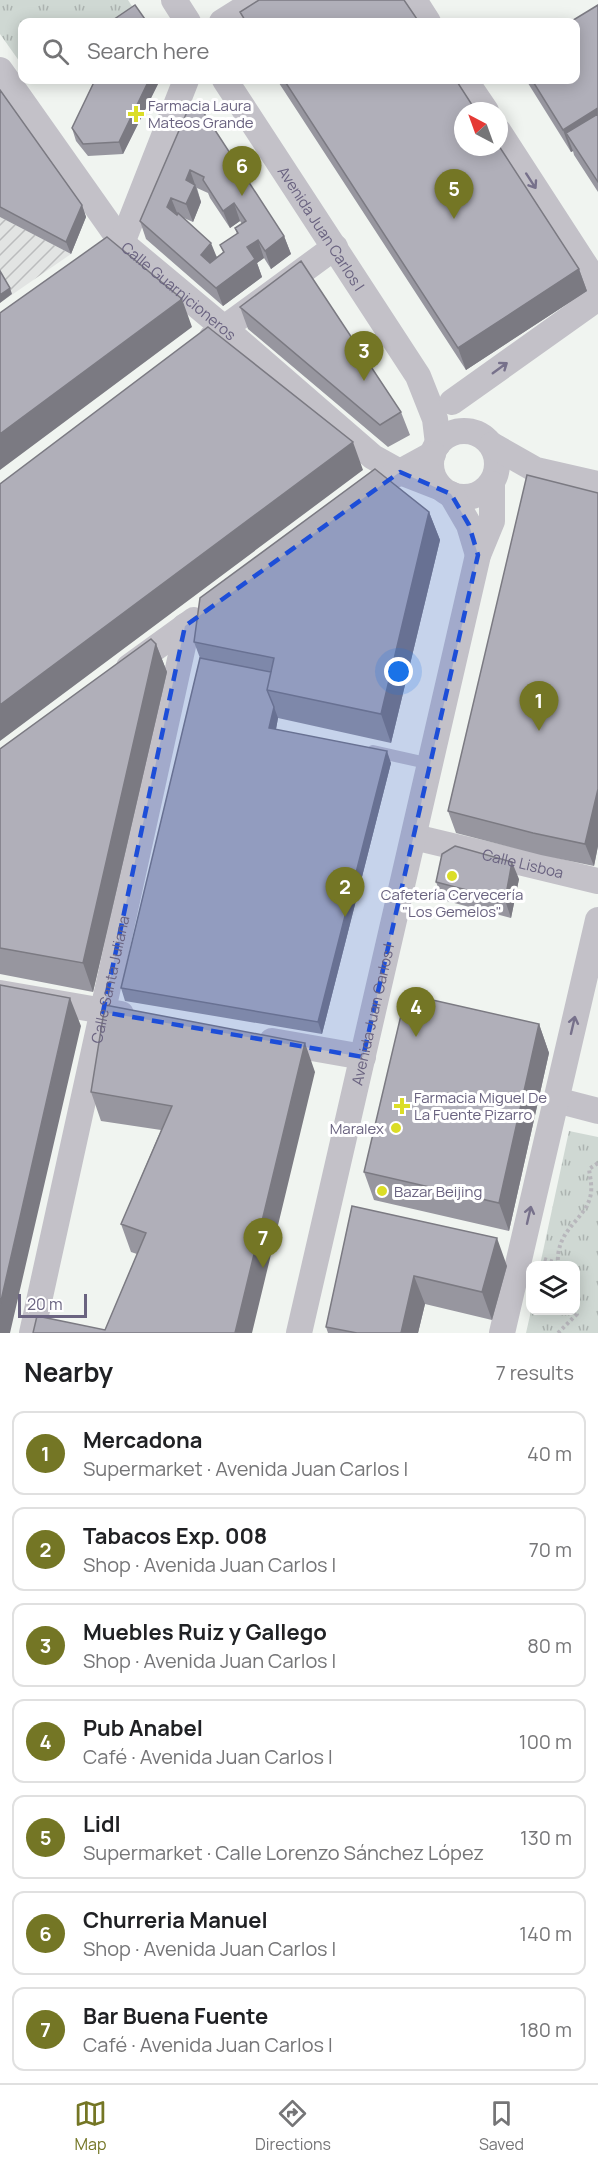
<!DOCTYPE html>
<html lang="en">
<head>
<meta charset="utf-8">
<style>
  :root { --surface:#fff; --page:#f2f2f2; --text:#202124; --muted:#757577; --line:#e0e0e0; --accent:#747625 }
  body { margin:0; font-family:Manrope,sans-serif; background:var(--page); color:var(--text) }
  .controls { position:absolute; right:18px; bottom:18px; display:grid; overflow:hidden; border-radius:12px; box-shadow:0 3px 15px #0003 }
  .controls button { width:54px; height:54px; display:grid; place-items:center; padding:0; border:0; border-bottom:2px solid var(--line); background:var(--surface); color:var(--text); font:30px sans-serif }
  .compass { position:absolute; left:454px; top:102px; width:54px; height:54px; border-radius:50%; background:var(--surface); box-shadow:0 3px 15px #0003; rotate:319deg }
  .scale { position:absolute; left:18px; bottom:15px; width:69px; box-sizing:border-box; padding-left:6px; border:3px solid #6a6380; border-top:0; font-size:16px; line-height:21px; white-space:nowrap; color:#6a6380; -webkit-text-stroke:4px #fff; paint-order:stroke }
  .you { position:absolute; left:399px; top:672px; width:21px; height:21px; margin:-15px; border:4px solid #fff; border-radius:50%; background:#1a73e8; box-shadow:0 0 0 9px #1a73e833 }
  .badge { display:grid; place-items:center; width:39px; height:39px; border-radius:50%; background:var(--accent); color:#fff; font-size:20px; font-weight:700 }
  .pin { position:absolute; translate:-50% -50px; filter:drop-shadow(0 2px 3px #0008) }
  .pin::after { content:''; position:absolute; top:32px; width:21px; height:18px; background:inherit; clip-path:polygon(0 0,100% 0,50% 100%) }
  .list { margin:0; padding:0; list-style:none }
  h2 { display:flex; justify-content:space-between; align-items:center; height:78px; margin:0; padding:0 24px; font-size:26px }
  h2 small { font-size:20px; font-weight:400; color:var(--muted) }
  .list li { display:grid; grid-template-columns:39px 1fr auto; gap:18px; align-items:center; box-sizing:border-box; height:84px; margin:0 12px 12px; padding:0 12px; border:2px solid var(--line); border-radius:12px }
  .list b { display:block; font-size:22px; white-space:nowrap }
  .list p { margin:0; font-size:20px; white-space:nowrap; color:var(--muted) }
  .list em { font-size:20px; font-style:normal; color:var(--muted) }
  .icon { flex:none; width:33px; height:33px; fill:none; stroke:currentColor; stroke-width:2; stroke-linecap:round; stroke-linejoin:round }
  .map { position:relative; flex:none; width:598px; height:1333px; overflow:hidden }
  .search { position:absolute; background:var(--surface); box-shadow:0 3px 15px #0003; left:18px; right:18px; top:18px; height:66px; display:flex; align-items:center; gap:15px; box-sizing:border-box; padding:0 21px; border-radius:12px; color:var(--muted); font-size:22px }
  .sheet { height:750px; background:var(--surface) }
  nav { display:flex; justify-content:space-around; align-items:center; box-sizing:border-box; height:84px; border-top:2px solid var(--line); background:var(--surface); font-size:16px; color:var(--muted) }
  nav a { display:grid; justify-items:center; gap:3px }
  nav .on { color:var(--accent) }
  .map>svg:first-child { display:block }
</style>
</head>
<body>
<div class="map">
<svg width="598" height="1333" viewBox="0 0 598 1333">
  <defs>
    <pattern id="industrial-furrows" width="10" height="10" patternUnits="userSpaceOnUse" patternTransform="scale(1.5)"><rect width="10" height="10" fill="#e2e4e3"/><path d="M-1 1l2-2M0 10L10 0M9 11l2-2" fill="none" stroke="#bbbcbd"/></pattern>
    <pattern id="park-tufts" width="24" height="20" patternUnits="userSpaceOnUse" patternTransform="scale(1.5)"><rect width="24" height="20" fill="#cfd8d3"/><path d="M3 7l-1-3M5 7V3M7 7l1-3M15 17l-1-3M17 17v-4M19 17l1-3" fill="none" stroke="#acb3b0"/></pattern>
  </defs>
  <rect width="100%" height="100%" fill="#f0f4f0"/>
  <path fill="url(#industrial-furrows)" d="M0,217L71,254L0,303Z"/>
  <path fill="url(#park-tufts)" d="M0,0H128L139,17L132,22H22V65L0,34Z
    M569,1131L598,1137V1333H526L531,1311L576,1310V1266L540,1265Z"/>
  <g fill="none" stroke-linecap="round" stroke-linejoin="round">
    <path stroke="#b8b7bc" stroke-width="4" stroke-dasharray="3 3" stroke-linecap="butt" d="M544,1259L557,1263
      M558,1266C555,1227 587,1221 591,1193C592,1185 590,1177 589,1169L598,1163
      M558,1333L577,1314L576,1310"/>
    <path stroke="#c3c1c8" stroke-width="12" d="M373,751L431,764"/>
    <g stroke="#c3c1c8" stroke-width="26">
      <path d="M174,0L188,22"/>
      <path d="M414,0L428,22"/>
      <path d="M222,22L257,0"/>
      <path id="s1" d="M0,70L122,243L224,328L373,457L400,472L441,488"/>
      <path id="s2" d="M225,80L418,376L435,419L438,444"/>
      <path d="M465,80L486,111"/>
      <path d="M499,132L598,285"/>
      <path d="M112,250L122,243L186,80"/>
      <path d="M212,337L335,247"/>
      <path d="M452,402L598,298"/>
      <circle cx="464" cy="464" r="33"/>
      <path d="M492,445L536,470L598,484"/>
      <path d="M391,477L433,454"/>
      <path d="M451,494L469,525L478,555"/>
      <path d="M129,667L194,620"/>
      <path id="s3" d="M414,837L598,881"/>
      <path d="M0,993L121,1014"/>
      <path d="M272,1041L363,1057"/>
      <path d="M556,1100L598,1111"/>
      <path id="s4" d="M32,1333L183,646L185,626"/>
      <path id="s5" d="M299,1333L478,555L492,521V484"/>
      <path d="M502,1333L598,920"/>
    </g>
  </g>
  <path fill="#97969f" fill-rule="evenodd" d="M598,5V192L574,155L573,151L571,152L526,80H576Z
    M95,80H160L123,154L88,156L76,141L72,128Z
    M277,80H456L579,269L587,291L466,370Z
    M0,90L82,205L86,217L71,254L0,217Z
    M190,105L284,236L291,254L271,269L264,258L257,263L262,277L223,306L146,239L140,221ZM197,188L208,193L210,198L230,228L240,221L242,224L235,228L237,234L220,245L223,252L217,257L184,218L193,222L201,202Z
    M240,307L401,412L410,435L388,447L248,329Z
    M598,493V846L594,866L541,855L456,833L448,811Z
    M429,512L440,540L391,743L278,718L276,729L391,763L322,1034L125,1001L121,988L200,658L194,642Z
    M156,644L167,672L93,992L0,974V749Z
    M519,879L511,918L443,900L436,882Z
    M539,1024L549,1053L509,1231L374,1200L364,1172Z
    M315,1072L105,1330L137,1254L131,1252L121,1224L161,1130L101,1121L91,1092Z
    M352,1206L507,1266L492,1320L425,1304L418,1333H328L326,1327Z"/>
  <path fill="#7b7a82" d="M149,80H160L123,154L119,142Z
    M598,108V135L566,133L573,151L571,152L563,130Z
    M190,170L201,202L193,222L186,204V180Z
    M171,198L178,215L167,207Z
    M234,203L240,221L230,228L223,211Z
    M82,205L86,217L71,254L66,242Z
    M284,236L291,254L271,269L265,251Z
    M258,240L264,258L257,263L262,277L223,306L216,288L247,247Z
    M211,243L218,260L208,273L201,255Z
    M579,269L587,291L466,370L458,348Z
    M10,288L12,294L0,303V295Z
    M182,299L192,327L0,470V434Z
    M353,442L363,470L0,741V705Z
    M429,512L440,540L391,743L381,714Z
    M156,644L167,672L93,992L83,963Z
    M274,707L278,718L274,740L269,728Z
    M387,751L391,763L322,1034L318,1022Z
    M598,789V846L594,866L585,844Z
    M512,862L519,879L511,918L505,900Z
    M70,998L81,1026L10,1333H0V1305Z
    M539,1024L549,1053L509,1231L499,1203Z
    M305,1043L315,1072L252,1333H235Z
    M497,1238L507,1266L492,1320L482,1292Z
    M414,1276L425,1304L418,1333H401Z"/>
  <path fill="#b0afb9" stroke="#7b7a82" stroke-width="1.5" fill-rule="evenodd" d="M259,0H404L419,22H246L240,12Z
    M135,5L147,22H110Z
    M598,5V108L563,130L532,80H576V22H570Z
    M95,80H149L119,142L83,144L72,128Z
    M284,80H456L476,111H463V147H499V146L579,269L458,348Z
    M0,90L82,205L66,242L0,207Z
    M198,104L284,236L265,251L258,240L247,247L255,259L216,288L140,221L190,105ZM190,170L204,177L203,180L223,211L234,203L246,221L235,228L238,233L220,245L224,252L210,263L201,255L211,243L178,213L177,215L167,207L171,198L186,204L195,185L186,180Z
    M598,114V182L566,133Z
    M107,237L182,299L0,434V313Z
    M301,261L401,412L380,425L240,307Z
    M0,271L10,288L0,295Z
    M208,327L353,442L0,705V484Z
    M375,469L429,512L381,714L267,690L274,658L194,642L200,598Z
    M527,475L598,493V789L585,844L533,833L448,811Z
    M151,639L156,644L83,963L0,948V749Z
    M200,658L271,672L267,690L274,707L269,728L387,751L318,1022L121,988Z
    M455,846L512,862L505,900L436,882L442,854Z
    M0,985L70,998L0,1305Z
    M406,994L539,1024L499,1203L364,1172Z
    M105,1005L305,1043L235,1333H33L37,1316L105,1330L146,1233L121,1224L172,1106L91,1092Z
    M352,1206L497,1238L482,1292L414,1276L401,1333H357L326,1327Z"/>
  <defs><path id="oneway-shaft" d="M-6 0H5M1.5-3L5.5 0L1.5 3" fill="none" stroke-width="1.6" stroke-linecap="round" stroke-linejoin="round" transform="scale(1.5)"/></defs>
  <g stroke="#77718b">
    <use href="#oneway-shaft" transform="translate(531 181) rotate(57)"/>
    <use href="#oneway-shaft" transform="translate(500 368) rotate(-36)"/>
    <use href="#oneway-shaft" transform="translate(573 1025) rotate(-77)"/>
    <use href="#oneway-shaft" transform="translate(529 1215) rotate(-77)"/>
  </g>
  <path fill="#1d4ed8" fill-opacity="0.2" stroke="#1d4ed8" stroke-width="4.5" stroke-dasharray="12 8" stroke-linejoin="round" d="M400,472L451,494L469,525L478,555L363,1057L103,1012L185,626Z"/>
  <g fill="#dbdd27" stroke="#fff" stroke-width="2">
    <path d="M133 105h6v6h6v6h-6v6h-6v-6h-6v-6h6z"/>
    <circle cx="452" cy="876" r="6"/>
    <path d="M399 1097h6v6h6v6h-6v6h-6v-6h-6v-6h6z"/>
    <circle cx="396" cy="1128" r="6"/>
    <circle cx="382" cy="1191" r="6"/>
  </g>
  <g text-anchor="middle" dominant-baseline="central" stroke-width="6" stroke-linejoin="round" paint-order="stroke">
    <g font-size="15" fill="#6a6380" stroke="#fff" text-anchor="start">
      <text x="148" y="105">Farmacia Laura<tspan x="148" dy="17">Mateos Grande</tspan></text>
      <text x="452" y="894" text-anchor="middle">Cafetería Cervecería<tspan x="452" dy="17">"Los Gemelos"</tspan></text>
      <text x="414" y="1097">Farmacia Miguel De<tspan x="414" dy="17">La Fuente Pizarro</tspan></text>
      <text x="384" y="1128" text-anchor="end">Maralex</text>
      <text x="394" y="1191">Bazar Beijing</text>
    </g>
    <g font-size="15" fill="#6a6380" stroke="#fff">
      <text stroke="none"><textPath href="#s2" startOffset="177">Avenida Juan Carlos I</textPath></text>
      <text stroke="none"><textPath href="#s1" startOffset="286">Calle Guarnicioneros</textPath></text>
      <text stroke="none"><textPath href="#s3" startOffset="112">Calle Lisboa</textPath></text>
      <text stroke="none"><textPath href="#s4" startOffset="362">Calle Santa Juliana</textPath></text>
      <text stroke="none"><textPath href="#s5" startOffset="327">Avenida Juan Carlos I</textPath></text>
    </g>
  </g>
</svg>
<div class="controls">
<button><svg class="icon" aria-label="layers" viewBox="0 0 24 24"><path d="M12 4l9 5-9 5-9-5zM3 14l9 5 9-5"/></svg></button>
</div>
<svg class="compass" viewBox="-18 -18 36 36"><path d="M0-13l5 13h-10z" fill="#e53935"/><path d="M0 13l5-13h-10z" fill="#757577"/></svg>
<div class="scale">20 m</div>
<div class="you"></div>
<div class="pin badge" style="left:539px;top:731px">1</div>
<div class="pin badge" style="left:345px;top:917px">2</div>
<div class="pin badge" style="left:364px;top:381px">3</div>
<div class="pin badge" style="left:416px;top:1037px">4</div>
<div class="pin badge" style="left:454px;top:219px">5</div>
<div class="pin badge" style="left:242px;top:196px">6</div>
<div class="pin badge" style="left:263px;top:1268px">7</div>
<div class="search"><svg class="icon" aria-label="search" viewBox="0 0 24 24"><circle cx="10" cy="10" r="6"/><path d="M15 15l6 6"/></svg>Search here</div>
</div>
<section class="sheet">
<h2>Nearby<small>7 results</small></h2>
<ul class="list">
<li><span class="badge">1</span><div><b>Mercadona</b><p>Supermarket · Avenida Juan Carlos I</p></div><em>40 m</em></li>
<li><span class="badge">2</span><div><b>Tabacos Exp. 008</b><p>Shop · Avenida Juan Carlos I</p></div><em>70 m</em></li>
<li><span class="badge">3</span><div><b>Muebles Ruiz y Gallego</b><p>Shop · Avenida Juan Carlos I</p></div><em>80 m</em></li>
<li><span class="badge">4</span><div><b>Pub Anabel</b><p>Café · Avenida Juan Carlos I</p></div><em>100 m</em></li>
<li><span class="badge">5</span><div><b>Lidl</b><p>Supermarket · Calle Lorenzo Sánchez López</p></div><em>130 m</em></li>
<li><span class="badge">6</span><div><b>Churreria Manuel</b><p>Shop · Avenida Juan Carlos I</p></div><em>140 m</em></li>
<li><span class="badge">7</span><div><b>Bar Buena Fuente</b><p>Café · Avenida Juan Carlos I</p></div><em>180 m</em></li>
</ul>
</section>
<nav>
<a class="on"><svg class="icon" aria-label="map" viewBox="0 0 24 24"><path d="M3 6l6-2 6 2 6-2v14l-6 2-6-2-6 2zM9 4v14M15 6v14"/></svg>Map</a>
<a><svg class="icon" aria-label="directions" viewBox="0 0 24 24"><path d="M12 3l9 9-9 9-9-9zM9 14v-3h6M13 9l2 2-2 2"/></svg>Directions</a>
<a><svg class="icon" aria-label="saved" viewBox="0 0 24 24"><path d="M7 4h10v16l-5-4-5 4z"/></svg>Saved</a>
</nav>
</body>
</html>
